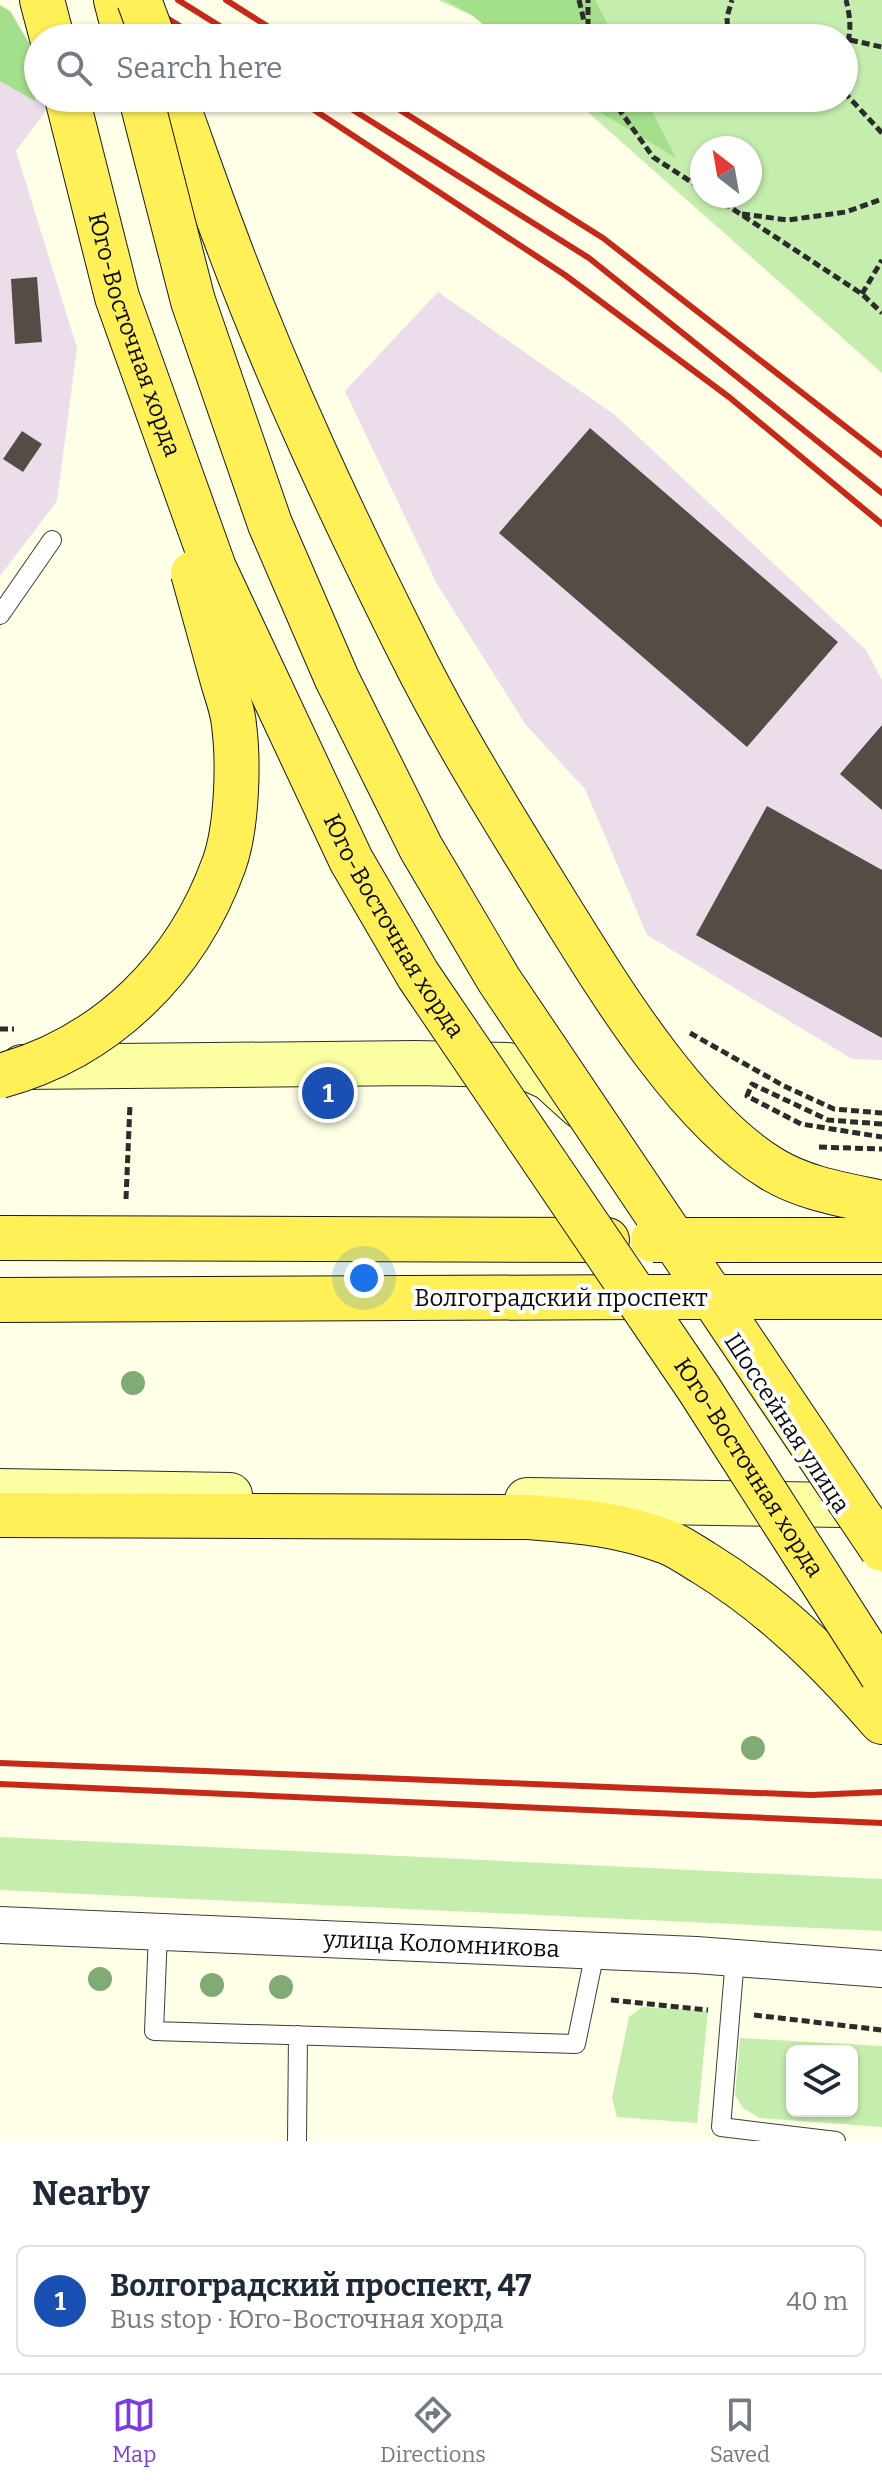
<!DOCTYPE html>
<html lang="en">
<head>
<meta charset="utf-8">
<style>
  :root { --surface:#fff; --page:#f2f2f3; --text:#1f2937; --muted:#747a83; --line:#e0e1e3; --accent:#7c3aed }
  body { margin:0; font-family:Bitter,serif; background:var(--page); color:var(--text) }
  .controls { position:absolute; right:24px; bottom:24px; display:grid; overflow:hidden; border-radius:12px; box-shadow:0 2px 6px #0004 }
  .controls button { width:72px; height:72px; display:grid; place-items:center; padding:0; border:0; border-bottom:2px solid var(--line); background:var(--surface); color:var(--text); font:40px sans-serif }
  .compass { position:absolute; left:690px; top:136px; width:72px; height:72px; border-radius:50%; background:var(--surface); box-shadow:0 2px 6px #0004; rotate:329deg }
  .you { position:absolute; left:364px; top:1278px; width:28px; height:28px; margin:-20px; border:6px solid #fff; border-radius:50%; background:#1a73e8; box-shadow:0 0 0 12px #1a73e833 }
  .badge { display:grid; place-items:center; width:52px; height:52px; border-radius:50%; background:var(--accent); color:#fff; font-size:26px; font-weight:700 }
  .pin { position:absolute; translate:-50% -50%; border:4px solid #fff; box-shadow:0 2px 8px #0006 }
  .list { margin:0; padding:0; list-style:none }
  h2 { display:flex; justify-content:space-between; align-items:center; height:104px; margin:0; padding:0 32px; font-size:34px }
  h2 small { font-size:26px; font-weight:400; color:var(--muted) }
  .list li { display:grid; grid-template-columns:52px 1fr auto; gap:24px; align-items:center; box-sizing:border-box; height:112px; margin:0 16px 16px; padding:0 16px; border:2px solid var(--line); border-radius:12px }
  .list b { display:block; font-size:30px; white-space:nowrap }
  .list p { margin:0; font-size:26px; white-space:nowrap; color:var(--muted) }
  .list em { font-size:26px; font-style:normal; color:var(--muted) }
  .icon { flex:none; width:44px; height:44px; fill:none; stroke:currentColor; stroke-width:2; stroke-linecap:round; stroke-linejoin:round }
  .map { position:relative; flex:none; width:882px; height:2141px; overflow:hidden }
  .search { position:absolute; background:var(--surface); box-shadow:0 2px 6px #0004; left:24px; right:24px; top:24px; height:88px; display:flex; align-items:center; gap:20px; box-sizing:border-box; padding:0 28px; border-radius:44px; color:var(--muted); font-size:30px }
  .sheet { height:232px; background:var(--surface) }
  nav { display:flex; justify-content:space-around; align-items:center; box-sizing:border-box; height:112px; border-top:2px solid var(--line); background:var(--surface); font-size:22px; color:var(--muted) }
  nav a { display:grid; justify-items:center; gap:4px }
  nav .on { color:var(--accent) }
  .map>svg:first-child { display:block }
</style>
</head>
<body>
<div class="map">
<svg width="882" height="2141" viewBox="0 0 882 2141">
  <rect width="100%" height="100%" fill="#fffee7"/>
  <path fill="#ebddea" d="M0,33L38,55V98H55L16,151L77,348L57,501L0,576Z
    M438,292L615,415L866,650L882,680V1060L852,1059L647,935L585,789L526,725L437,584L345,391Z"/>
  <path fill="#c5edae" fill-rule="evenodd" d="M438,0H882V373L572,98H844V38H500L473,16ZM702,148H750V196H702Z
    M0,1837L882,1879V1931L0,1890Z
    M642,2007L708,2011L697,2123L617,2117L612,2098L629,2017Z
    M740,2038L882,2046V2127L760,2118L743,2108L735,2095ZM852,2051V2111H792V2051Z"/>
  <path fill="#a4df8c" d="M445,0H595L615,38H500L473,16Z
    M0,5L10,11L38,58L35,101L0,81Z
    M576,98H645L676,158Z"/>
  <path fill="#544d46" d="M37,277L42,342L15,344L11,279Z
    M590,428L838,642L747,747L499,533Z
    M22,431L42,444L23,472L3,459Z
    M882,725V810L840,774Z
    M767,806L882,870V1038L696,935Z"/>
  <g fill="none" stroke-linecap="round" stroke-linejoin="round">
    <g stroke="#3d3d3d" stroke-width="20">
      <path id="service" d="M0,615L52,540
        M158,1933L154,2031L576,2044L595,1952
        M735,1958L721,2127L836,2141
        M297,2141L298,2035"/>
    </g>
    <g stroke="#3d3d3d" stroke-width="38">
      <g id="minor">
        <path id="s1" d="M0,1925L696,1955L882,1969"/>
      </g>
    </g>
    <g stroke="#2c2c2c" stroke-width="46">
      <path id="secondary" d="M22,1067L416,1063L507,1065L529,1069L549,1078L580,1106
        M0,1491L230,1495
        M527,1500L841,1505"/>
    </g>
    <g stroke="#1b1b1b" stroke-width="46">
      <path id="primary" d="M42,0L52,38
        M116,0L126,38
        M175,98C192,145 208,192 226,239C278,379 342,515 409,649C454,740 509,827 562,913C613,995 689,1119 772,1169C805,1189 845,1195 882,1203
        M0,1238L607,1240
        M727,1240H882
        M764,1297H882
        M0,1300L643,1297
        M0,1515L529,1517C579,1521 620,1524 667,1542C680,1547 692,1556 704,1563C774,1606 829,1661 882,1722"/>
    </g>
    <path stroke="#2c2c2c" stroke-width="5" stroke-dasharray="8 4" stroke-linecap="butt" d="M579,0L588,38
      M588,27V0
      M728,38L727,17L732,0
      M850,40L882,47
      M844,53C852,34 851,20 846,0
      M844,92L882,133
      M611,98L653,157L702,189
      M713,196L862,294L882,313
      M742,214L788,220L846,212L882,199
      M862,294L882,260
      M0,1029H14
      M690,1033L784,1086L834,1109L882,1113
      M882,1124L828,1120L752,1084L747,1096L801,1124L882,1137
      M819,1147L882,1149
      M126,1199L130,1104
      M611,2000L708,2010
      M754,2015L882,2030"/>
    <use href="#service" stroke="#fff" stroke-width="18"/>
    <use href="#minor" stroke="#fff" stroke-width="36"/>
    <use href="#secondary" stroke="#fbffa2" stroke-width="44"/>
    <use href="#primary" stroke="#fff057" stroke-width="44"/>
    <path stroke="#c62917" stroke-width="6" d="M138,0L199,38
      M178,0L239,38
      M226,0L286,38
      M296,98L565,275L729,397L882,524
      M334,98L589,258L882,493
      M381,98L603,238L882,455
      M0,1763L811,1795L882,1792
      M0,1784L882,1823"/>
    <g stroke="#1b1b1b" stroke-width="46" stroke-linecap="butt">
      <g id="primary-bridge">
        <path d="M139,0L153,38"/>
        <path id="s2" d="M67,98L117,297L214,568L351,860L418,975L699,1389L882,1675"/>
        <path d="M141,98L193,301L270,524L337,679L421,848L499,980L882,1549"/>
        <path d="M0,1076C107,1047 187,967 224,864C237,828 239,763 234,725C233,710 226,693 222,678C212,643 203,608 193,573"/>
        <path d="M653,1240H727"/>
        <path d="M643,1297H764"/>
      </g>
    </g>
    <use href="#primary-bridge" stroke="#fff057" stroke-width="44"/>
  </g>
  <g fill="#81ab74">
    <circle cx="133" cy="1383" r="12"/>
    <circle cx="753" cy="1748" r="12"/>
    <circle cx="100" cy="1979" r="12"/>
    <circle cx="212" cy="1985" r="12"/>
    <circle cx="281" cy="1987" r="12"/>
  </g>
  <g text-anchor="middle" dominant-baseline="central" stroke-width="8" stroke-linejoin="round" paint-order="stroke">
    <g font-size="24" fill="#0a0a0a" stroke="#fff">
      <text stroke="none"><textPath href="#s2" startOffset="246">Юго-Восточная хорда</textPath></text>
      <text stroke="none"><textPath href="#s2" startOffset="894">Юго-Восточная хорда</textPath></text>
      <text x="561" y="1298">Волгоградский проспект</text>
      <text transform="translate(787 1423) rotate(57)">Шоссейная улица</text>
      <text stroke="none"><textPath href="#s2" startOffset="1542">Юго-Восточная хорда</textPath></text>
      <text stroke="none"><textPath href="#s1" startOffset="442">улица Коломникова</textPath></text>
    </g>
  </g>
</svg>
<div class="controls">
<button><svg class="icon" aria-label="layers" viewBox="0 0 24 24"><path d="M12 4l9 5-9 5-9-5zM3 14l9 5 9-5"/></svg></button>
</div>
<svg class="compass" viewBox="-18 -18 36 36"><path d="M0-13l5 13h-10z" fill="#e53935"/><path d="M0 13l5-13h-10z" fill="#747a83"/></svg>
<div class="you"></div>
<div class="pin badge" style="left:328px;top:1093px;background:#1a4fb4">1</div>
<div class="search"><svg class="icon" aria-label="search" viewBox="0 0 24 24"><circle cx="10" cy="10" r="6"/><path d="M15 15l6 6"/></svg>Search here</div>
</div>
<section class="sheet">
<h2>Nearby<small></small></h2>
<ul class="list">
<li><span class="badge" style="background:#1a4fb4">1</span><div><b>Волгоградский проспект, 47</b><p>Bus stop · Юго-Восточная хорда</p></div><em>40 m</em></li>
</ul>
</section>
<nav>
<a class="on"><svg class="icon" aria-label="map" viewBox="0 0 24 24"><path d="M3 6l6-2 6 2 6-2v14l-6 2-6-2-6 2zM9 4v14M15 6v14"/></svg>Map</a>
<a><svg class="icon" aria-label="directions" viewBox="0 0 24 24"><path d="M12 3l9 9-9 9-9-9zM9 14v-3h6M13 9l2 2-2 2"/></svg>Directions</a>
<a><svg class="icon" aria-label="saved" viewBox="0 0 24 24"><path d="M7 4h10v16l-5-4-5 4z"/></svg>Saved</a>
</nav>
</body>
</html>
